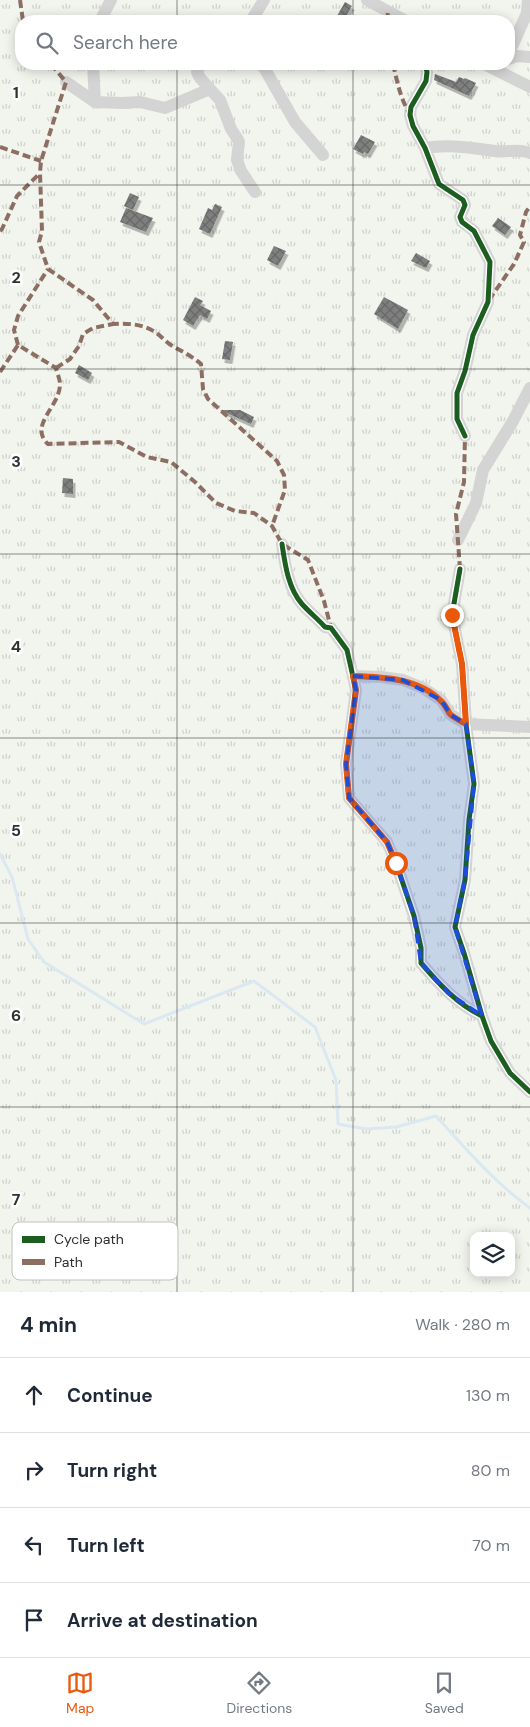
<!DOCTYPE html>
<html lang="en">
<head>
<meta charset="utf-8">
<style>
  :root { --surface:#fff; --page:#f2f2f3; --text:#1f2937; --muted:#747a83; --line:#e0e1e3; --accent:#ea580c }
  body { margin:0; font-family:"DM Sans",sans-serif; background:var(--page); color:var(--text) }
  .controls { position:absolute; right:15px; bottom:15px; display:grid; overflow:hidden; border-radius:10px; box-shadow:0 2px 12px #0003 }
  .controls button { width:45px; height:45px; display:grid; place-items:center; padding:0; border:0; border-bottom:1px solid var(--line); background:var(--surface); color:var(--text); font:25px sans-serif }
  .stop { position:absolute; width:15px; height:15px; margin:-11px; border:4px solid #ea580c; border-radius:50%; background:#fff }
  .stop.end { background:#ea580c; border-color:#fff; box-shadow:0 1px 5px #0008 }
  .list { margin:0; padding:0; list-style:none }
  h2 { display:flex; justify-content:space-between; align-items:center; height:65px; margin:0; padding:0 20px; font-size:21px }
  h2 small { font-size:16px; font-weight:400; color:var(--muted) }
  .list li { display:grid; grid-template-columns:32px 1fr auto; gap:15px; align-items:center; box-sizing:border-box; height:75px; padding:0 20px; border-top:1px solid var(--line) }
  .list b { display:block; font-size:19px; white-space:nowrap }
  .list em { font-size:16px; font-style:normal; color:var(--muted) }
  .icon { flex:none; width:28px; height:28px; fill:none; stroke:currentColor; stroke-width:2; stroke-linecap:round; stroke-linejoin:round }
  .map { position:relative; flex:none; width:530px; height:1292px; overflow:hidden }
  .search { position:absolute; background:var(--surface); box-shadow:0 2px 12px #0003; left:15px; right:15px; top:15px; height:55px; display:flex; align-items:center; gap:12px; box-sizing:border-box; padding:0 18px; border-radius:20px; color:var(--muted); font-size:19px }
  .sheet { height:365px; background:var(--surface) }
  nav { display:flex; justify-content:space-around; align-items:center; box-sizing:border-box; height:70px; border-top:1px solid var(--line); background:var(--surface); font-size:14px; color:var(--muted) }
  nav a { display:grid; justify-items:center; gap:2px }
  nav .on { color:var(--accent) }
  .map>svg:first-child { display:block }
</style>
</head>
<body>
<div class="map">
<svg width="530" height="1292" viewBox="0 0 530 1292">
  <defs>
    <pattern id="grass-tufts" width="24" height="20" patternUnits="userSpaceOnUse" patternTransform="scale(1.25)"><rect width="24" height="20" fill="#f1f5ed"/><path d="M3 7l-1-3M5 7V3M7 7l1-3M15 17l-1-3M17 17v-4M19 17l1-3" fill="none" stroke="#cfd2cc"/></pattern>
    <pattern id="building-cross-hatch" width="8" height="8" patternUnits="userSpaceOnUse" patternTransform="scale(1.25)"><rect width="8" height="8" fill="#7f7f7f"/><path d="M0 0l8 8M0 8l8-8" fill="none" stroke="#686868"/></pattern>
    <filter id="shadow"><feDropShadow dx="2.5" dy="4" stdDeviation="0" flood-color="#0004"/></filter>
  </defs>
  <rect width="100%" height="100%" fill="#fff"/>
  <path fill="url(#grass-tufts)" fill-rule="evenodd" d="M0,0H530V1292H0ZM21,21H509V64H21ZM474,1236H511V1273H474Z"/>
  <g fill="none" stroke-linecap="round" stroke-linejoin="round">
    <path stroke="#dce8f1" stroke-width="3" d="M0,854L12,877L28,939L44,962L144,1024L254,981L315,1027L336,1080L338,1124L366,1129L396,1127L436,1116C466,1149 494,1182 530,1208"/>
  </g>
  <path fill="url(#building-cross-hatch)" filter="url(#shadow)" d="M345,2L352,6L343,21H334Z
    M435,74L456,82L459,77L464,79L465,78L476,83L469,96L434,80Z
    M361,135L375,142L368,154L364,152L363,154L353,149Z
    M130,193L139,197L133,210L124,206Z
    M215,204L222,207L210,234L199,229L208,208L212,210Z
    M126,208L153,218L146,232L120,222Z
    M498,218L511,227L505,235L492,226Z
    M274,246L286,251L278,266L267,260Z
    M416,253L430,261L426,268L411,261Z
    M195,297L203,301L200,305L211,311L207,319L200,315L193,326L183,320Z
    M384,297L408,310L398,329L374,314Z
    M225,341L233,342L230,360L222,359Z
    M79,365L92,373L88,380L75,373Z
    M220,410H240L254,417L251,424Z
    M63,478L73,479V494L62,493Z"/>
  <g fill="none" stroke-linecap="round" stroke-linejoin="round">
    <path stroke="#d4d4d4" stroke-width="12" d="M367,0L406,21
      M100,21L111,0
      M251,21L264,0
      M509,53L527,13L528,0
      M509,59L517,56L530,57
      M93,64L95,102
      M198,64L197,72L200,78L220,100L231,129L237,138L239,142L237,160L241,171L255,192
      M262,64L295,122L323,155
      M425,64L427,72L426,81L411,107L410,115L413,126L425,148L439,184L463,200L465,205L460,217L462,222L474,231L490,262L488,302L473,335L465,371L457,393V419L465,436
      M484,64L530,87
      M66,82L95,102L122,103L140,102L165,108L210,89
      M425,148C449,144 471,148 495,151C507,153 518,148 530,153
      M458,540L476,503L483,470L513,421L530,388
      M282,544C285,564 288,588 302,604C309,612 318,619 325,627L331,628L347,650L356,690L346,764L349,798L387,842L396,863L414,916L421,948V963C439,984 457,1004 482,1016L491,1041L510,1073L530,1092
      M460,569L452,615L462,664L466,724L474,784L469,820L465,880L455,927L464,953L482,1016
      M353,676L381,677L403,680L423,688L441,700L451,715L466,724L530,727"/>
    <path stroke="#8d6e63" stroke-width="4" stroke-dasharray="8 4" stroke-linecap="butt" d="M20,0L23,21
      M387,21L388,11
      M51,64L66,82L41,161L40,173L42,231L39,242L48,269L93,300L113,324C127,323 143,324 155,332C161,336 165,341 171,345C181,351 192,356 201,364L203,389L208,399L277,461L284,475L285,490L272,526
      M393,64C397,81 400,97 409,113
      M0,147L41,161
      M0,231L2,229L17,196L40,173
      M489,300L514,264L524,242L520,235L526,212L530,206
      M18,345L14,330L18,316L48,269
      M56,368L70,359L79,346L83,334L93,328L113,324
      M0,372L18,345L56,368C57,373 60,379 60,384C60,407 28,425 48,444L119,442L147,457L171,462L195,482L216,503L235,511L254,513L272,526L282,544L308,560L324,601L331,628
      M460,569L456,514L464,482L465,436"/>
    <g stroke="#fff" stroke-width="8">
      <path id="cycleway" d="M425,64L427,72L426,81L411,107L410,115L413,126L425,148L439,184L463,200L465,205L460,217L462,222L474,231L490,262L488,302L473,335L465,371L457,393V419L465,436
        M282,544C285,564 288,588 302,604C309,612 318,619 325,627L331,628L347,650L356,690L346,764L349,798L387,842L396,863L414,916L421,948V963C439,984 457,1004 482,1016L491,1041L510,1073L530,1092
        M460,569L452,615L462,664L466,724L474,784L469,820L465,880L455,927L464,953L482,1016"/>
    </g>
    <use href="#cycleway" stroke="#1b5e20" stroke-width="5"/>
  </g>
  <g fill="none" stroke-linecap="round" stroke-linejoin="round">
    <path stroke="#ea580c" stroke-width="6" d="M396,863L387,842L349,798L346,764L356,690L353,676C382,677 419,678 441,701C445,704 447,710 450,714C454,718 461,721 466,724L462,664L452,615"/>
  </g>
  <path fill="#1d4ed8" fill-opacity="0.2" stroke="#1d4ed8" stroke-width="4" stroke-dasharray="10 6" stroke-linejoin="round" d="M353,676L403,680L441,700L451,715L466,724L474,784L465,880L455,927L482,1016L448,993L421,963L414,916L396,863L387,842L349,798L346,764L356,690Z"/>
  <path fill="none" stroke="#303030" stroke-width="1" stroke-opacity="0.55" d="M177,0V21M353,0V21M177,64V1292M353,64V1292M0,185H530M0,369H530M0,554H530M0,738H530M0,923H530M0,1107H530"/>
  <rect x="12" y="1222" width="166" height="58" rx="8" fill="#fff" stroke="#c1c1c1" stroke-width="1"/>
  <rect x="22" y="1236" width="23" height="7" fill="#1b5e20"/>
  <rect x="22" y="1259" width="23" height="6" fill="#8d6e63"/>
  <g font-size="14" fill="#303030">
    <text x="54" y="1244">Cycle path</text>
    <text x="54" y="1267">Path</text>
  </g>
  <g font-size="16" text-anchor="middle" font-weight="bold" fill="#303030" stroke="#fff" stroke-width="5" stroke-linejoin="round" paint-order="stroke">
    <text x="16" y="98">1</text>
    <text x="16" y="283">2</text>
    <text x="16" y="467">3</text>
    <text x="16" y="652">4</text>
    <text x="16" y="836">5</text>
    <text x="16" y="1021">6</text>
    <text x="16" y="1205">7</text>
  </g>
</svg>
<div class="controls">
<button><svg class="icon" aria-label="layers" viewBox="0 0 24 24"><path d="M12 4l9 5-9 5-9-5zM3 14l9 5 9-5"/></svg></button>
</div>
<div class="stop" style="left:396px;top:863px"></div>
<div class="stop end" style="left:452px;top:615px"></div>
<div class="search"><svg class="icon" aria-label="search" viewBox="0 0 24 24"><circle cx="10" cy="10" r="6"/><path d="M15 15l6 6"/></svg>Search here</div>
</div>
<section class="sheet">
<h2>4 min<small>Walk · 280 m</small></h2>
<ul class="list">
<li><svg class="icon" aria-label="ahead" viewBox="0 0 24 24"><path d="M12 20V5M6 11l6-6 6 6"/></svg><div><b>Continue</b></div><em>130 m</em></li>
<li><svg class="icon" aria-label="right" viewBox="0 0 24 24"><path d="M7 20v-9h11M14 6l5 5-5 5"/></svg><div><b>Turn right</b></div><em>80 m</em></li>
<li><svg class="icon" aria-label="left" viewBox="0 0 24 24"><path d="M17 20v-9H6M10 6l-5 5 5 5"/></svg><div><b>Turn left</b></div><em>70 m</em></li>
<li><svg class="icon" aria-label="arrive" viewBox="0 0 24 24"><path d="M6 21V4h12l-3 4 3 4H6"/></svg><div><b>Arrive at destination</b></div></li>
</ul>
</section>
<nav>
<a class="on"><svg class="icon" aria-label="map" viewBox="0 0 24 24"><path d="M3 6l6-2 6 2 6-2v14l-6 2-6-2-6 2zM9 4v14M15 6v14"/></svg>Map</a>
<a><svg class="icon" aria-label="directions" viewBox="0 0 24 24"><path d="M12 3l9 9-9 9-9-9zM9 14v-3h6M13 9l2 2-2 2"/></svg>Directions</a>
<a><svg class="icon" aria-label="saved" viewBox="0 0 24 24"><path d="M7 4h10v16l-5-4-5 4z"/></svg>Saved</a>
</nav>
</body>
</html>
